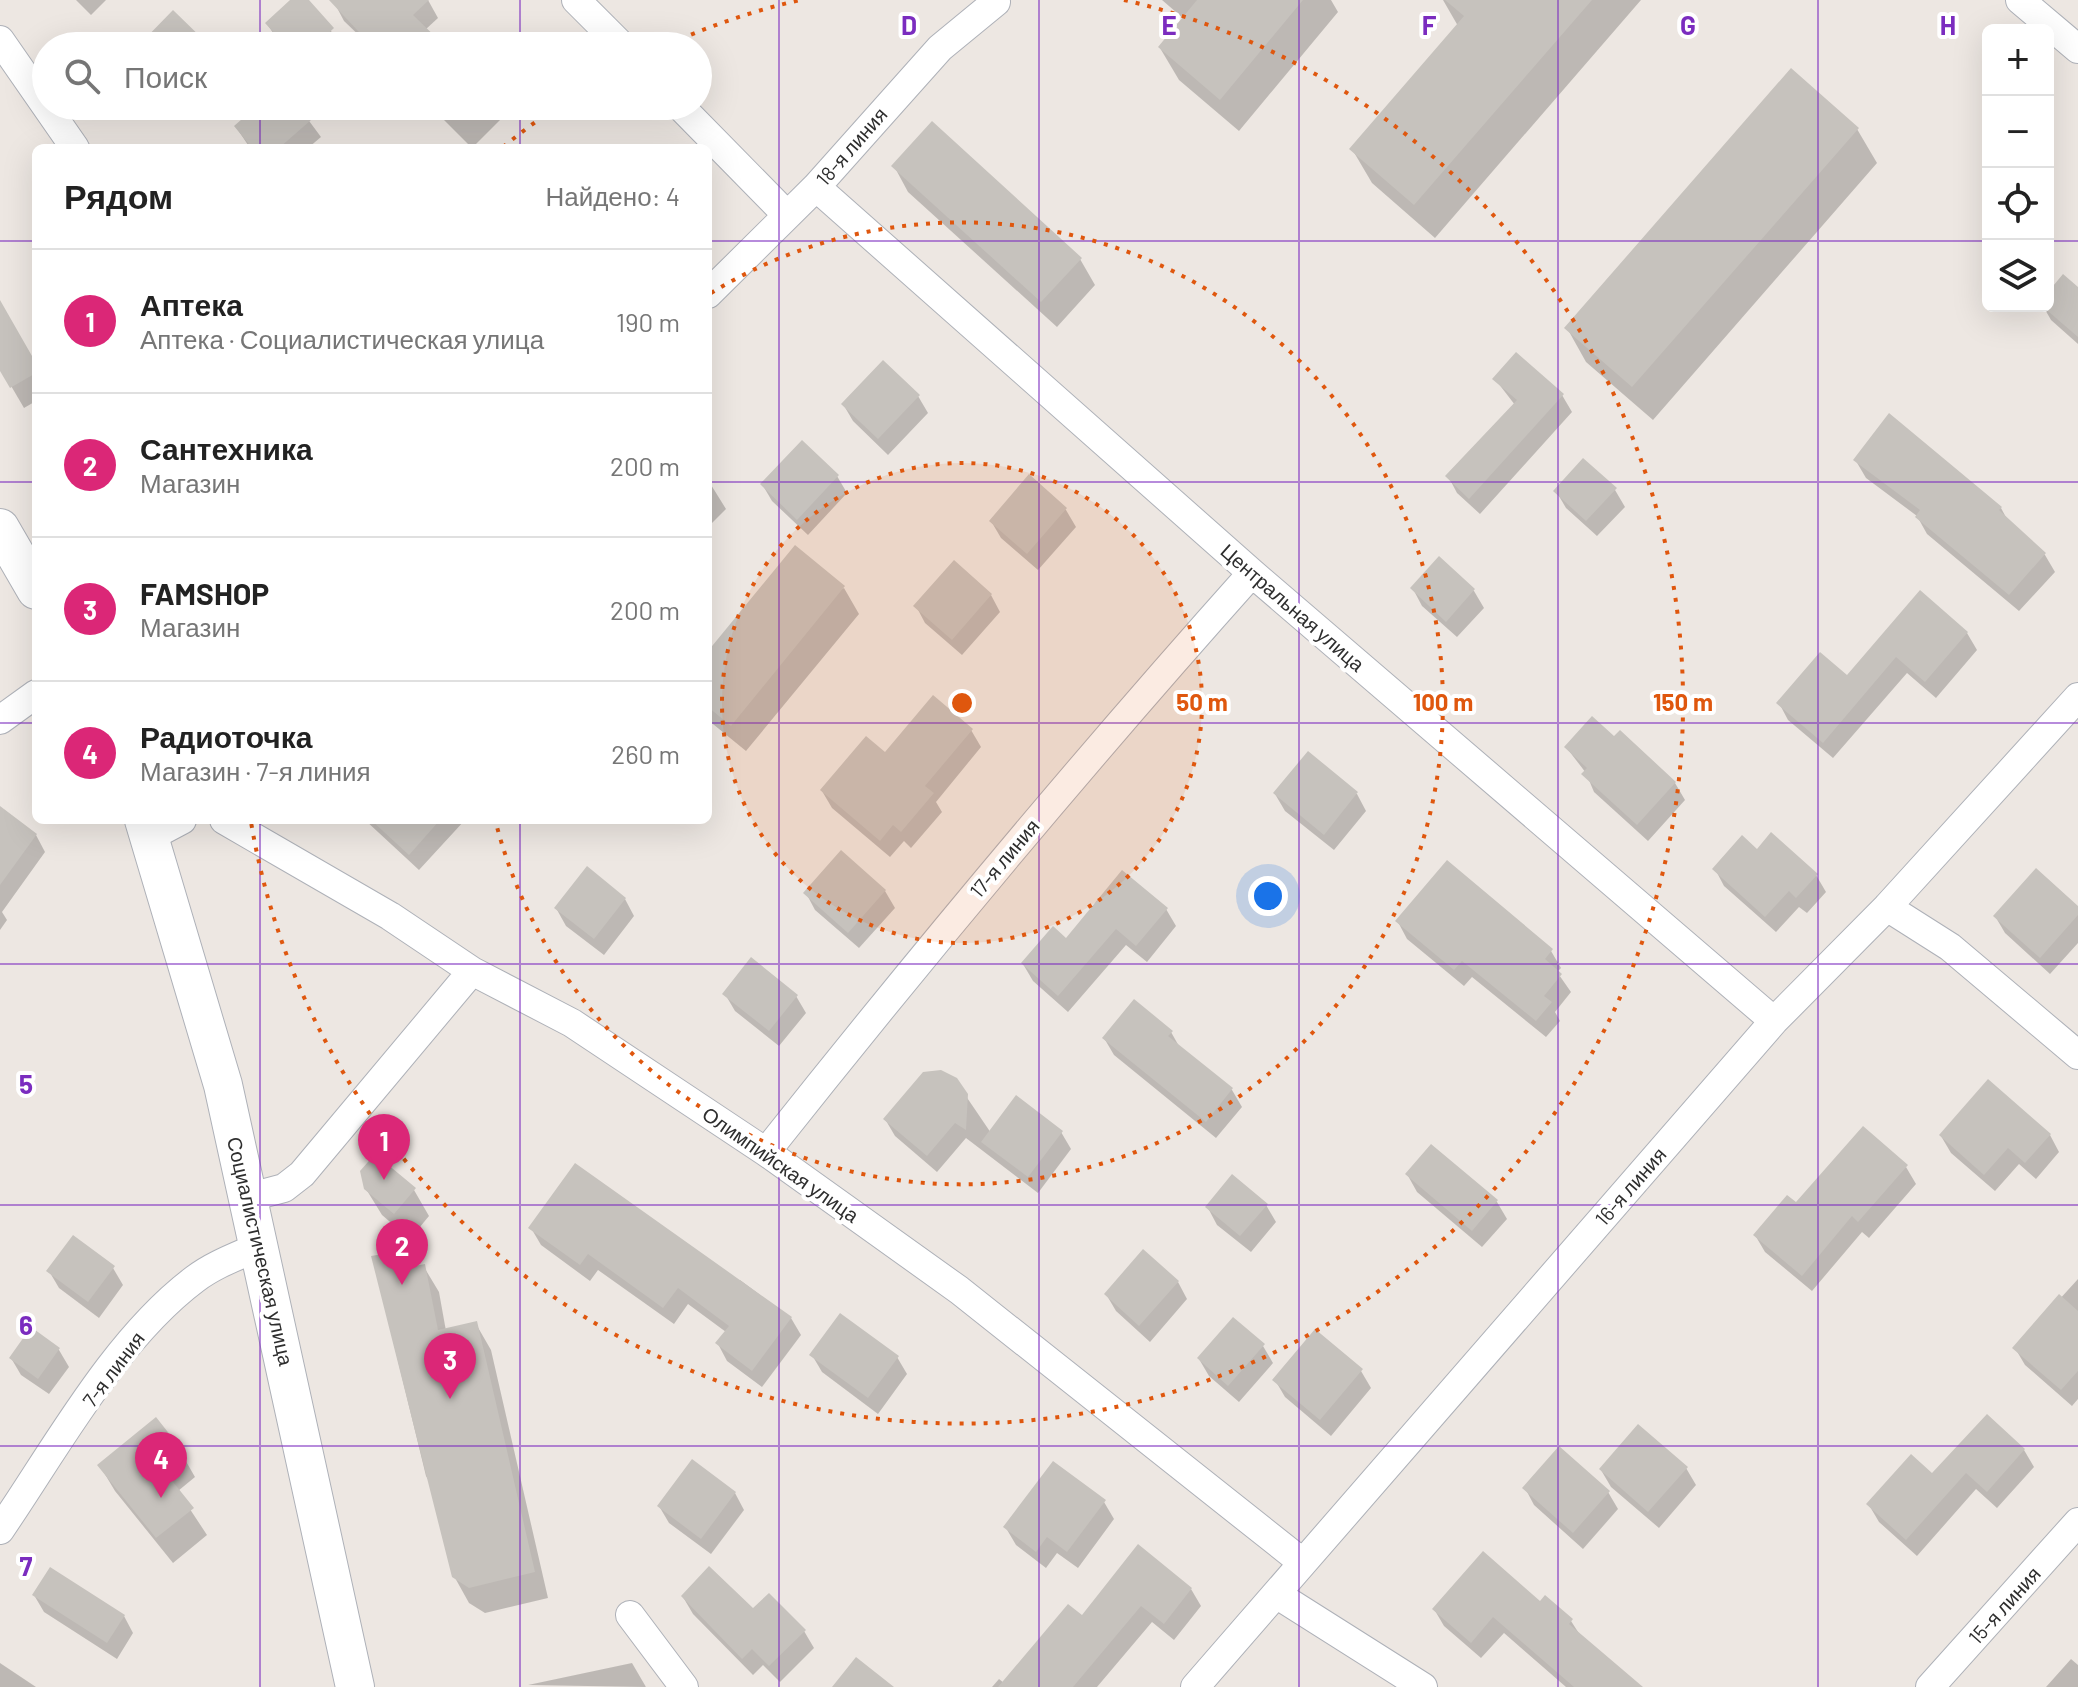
<!DOCTYPE html>
<html lang="ru">
<head>
<meta charset="utf-8">
<style>
  :root { --surface:#fff; --page:#f6f6f6; --text:#222; --muted:#767676; --line:#e0e0e0; --accent:#db2777 }
  body { margin:0; font-family:Barlow,sans-serif; background:var(--page); color:var(--text) }
  .controls { position:absolute; right:24px; top:24px; display:grid; overflow:hidden; border-radius:12px; box-shadow:0 8px 32px #0002 }
  .controls button { width:72px; height:72px; display:grid; place-items:center; padding:0; border:0; border-bottom:2px solid var(--line); background:var(--surface); color:var(--text); font:40px sans-serif }
  .you { position:absolute; left:1268px; top:896px; width:28px; height:28px; margin:-20px; border:6px solid #fff; border-radius:50%; background:#1a73e8; box-shadow:0 0 0 12px #1a73e833 }
  .badge { display:grid; place-items:center; width:52px; height:52px; border-radius:50%; background:var(--accent); color:#fff; font-size:26px; font-weight:700 }
  .pin { position:absolute; translate:-50% -66px; filter:drop-shadow(0 2px 4px #0008) }
  .pin::after { content:''; position:absolute; top:42px; width:28px; height:24px; background:inherit; clip-path:polygon(0 0,100% 0,50% 100%) }
  .list { margin:0; padding:0; list-style:none }
  h2 { display:flex; justify-content:space-between; align-items:center; height:104px; margin:0; padding:0 32px; font-size:34px }
  h2 small { font-size:26px; font-weight:400; color:var(--muted) }
  .list li { display:grid; grid-template-columns:52px 1fr auto; gap:24px; align-items:center; box-sizing:border-box; height:144px; padding:0 32px; border-top:2px solid var(--line) }
  .list b { display:block; font-size:30px; white-space:nowrap }
  .list p { margin:0; font-size:26px; white-space:nowrap; color:var(--muted) }
  .list em { font-size:26px; font-style:normal; color:var(--muted) }
  .icon { flex:none; width:44px; height:44px; fill:none; stroke:currentColor; stroke-width:2; stroke-linecap:round; stroke-linejoin:round }
  .map { position:relative; flex:none; width:2078px; height:1687px; overflow:hidden }
  .search { position:absolute; background:var(--surface); box-shadow:0 8px 32px #0002; left:32px; top:32px; width:680px; height:88px; display:flex; align-items:center; gap:20px; box-sizing:border-box; padding:0 28px; border-radius:44px; color:var(--muted); font-size:30px }
  .panel { position:absolute; background:var(--surface); box-shadow:0 8px 32px #0002; left:32px; top:144px; width:680px; height:680px; border-radius:12px }
  .map>svg:first-child { display:block }
</style>
</head>
<body>
<div class="map">
<svg width="2078" height="1687" viewBox="0 0 2078 1687">
  <rect width="100%" height="100%" fill="#ede7e2"/>
  <path fill="#0003" d="M76,0H106L91,15Z
    M293,0H306L343,46H282L267,24Z
    M339,0H428L438,18L425,30L442,46H370L344,21L335,4Z
    M1162,0H1331L1338,12L1239,131L1179,80L1160,48L1184,19Z
    M1443,0H1641L1435,238L1372,183L1352,149L1458,26Z
    M253,106H298L321,137L308,148H250L236,127L255,110Z
    M430,106H500L505,115L472,148Z
    M1857,129L1877,163L1653,420L1586,362L1567,328Z
    M894,166L1080,259L1095,285L1057,327L908,192Z
    M2078,288V344L2051,320L2043,306H2048V295Z
    M0,304L36,367V401L24,408L0,367Z
    M1495,379L1562,395L1572,412L1480,514L1457,493L1448,476L1515,405Z
    M918,396L928,413L888,455L853,421L843,404Z
    M1856,461L2001,508L2008,521L2045,555L2055,572L2019,611L1927,534L1917,516L1866,478Z
    M837,476L847,493L808,535L772,501L762,484Z
    M1029,477L1066,510L1076,527L1038,570L1001,538L991,521Z
    M708,480L726,509L708,527Z
    M1615,490L1625,507L1597,536L1566,508L1556,491Z
    M1439,559L1474,591L1484,608L1457,637L1422,606L1413,589Z
    M844,588L859,614L746,751L708,720V655Z
    M1920,593L1967,633L1977,650L1936,698L1907,673L1833,758L1788,720L1779,703L1847,678Z
    M991,595L1000,612L962,655L925,623L916,606Z
    M971,730L981,747L936,802L942,812L911,848L904,841L890,857L832,808L822,791L885,755Z
    M1566,747L1675,783L1685,800L1648,841L1594,792L1586,773Z
    M1275,794H1357L1366,811L1334,850L1285,811Z
    M0,809L36,835L45,852L2,912L7,920L0,930Z
    M365,820H465L419,870Z
    M1715,869L1816,875L1826,892L1807,913L1799,907L1776,932L1724,886Z
    M885,891L895,908L859,948L815,910L806,893Z
    M625,899L634,916L604,955L566,926L556,908Z
    M1166,909L1176,926L1147,962L1126,945L1068,1012L1033,981L1023,964L1066,940Z
    M2078,909V943L2050,974L2005,933L1995,916Z
    M1398,922L1551,951L1561,968L1557,972L1571,992L1555,1012L1560,1021L1546,1037L1472,977L1464,986L1407,939Z
    M725,994L796,996L806,1013L779,1046L735,1011Z
    M1171,1032L1180,1048L1232,1090L1242,1107L1216,1138L1114,1055L1104,1038Z
    M955,1080L991,1133L1061,1132L1071,1149L1038,1193L966,1138L937,1172L895,1136L885,1119Z
    M2050,1135L2059,1152L2036,1179L2019,1164L1995,1191L1951,1153L1941,1136Z
    M1431,1146L1497,1202L1507,1219L1482,1247L1417,1192L1407,1174Z
    M1906,1167L1916,1184L1869,1238L1862,1232L1812,1291L1765,1252L1755,1235L1796,1205Z
    M366,1189L414,1190L429,1216L410,1239L382,1215Z
    M1266,1205L1276,1222L1251,1252L1217,1225L1208,1208Z
    M531,1228L738,1282L740,1280L791,1318L801,1335L762,1387L727,1361L718,1344L726,1332L688,1304L674,1324L598,1270L590,1281L541,1245Z
    M404,1252L414,1268L424,1267L439,1292L446,1331L476,1324L491,1350L548,1598L485,1613L469,1603L454,1576L441,1502L426,1476L373,1258Z
    M113,1268L123,1285L99,1318L59,1288L49,1271Z
    M2078,1279V1399L2072,1406L2025,1365L2015,1348Z
    M1178,1282L1187,1299L1150,1342L1116,1311L1106,1294Z
    M32,1330L59,1350L69,1367L49,1394L21,1375L11,1358Z
    M1263,1346L1273,1363L1239,1402L1209,1376L1199,1359Z
    M812,1355L897,1357L907,1374L878,1414L822,1372Z
    M1361,1371L1371,1388L1331,1436L1285,1397L1275,1380Z
    M1987,1417L2024,1450L2034,1467L1997,1508L1976,1489L1917,1556L1879,1522L1869,1505L1932,1476Z
    M180,1451L195,1477L178,1491L207,1535L173,1563L115,1491L100,1466Z
    M1686,1468L1696,1485L1659,1528L1611,1487L1601,1470Z
    M1525,1488L1608,1492L1618,1509L1583,1549L1534,1505Z
    M735,1493L744,1510L711,1554L669,1523L659,1506Z
    M1104,1502L1114,1519L1078,1568L1057,1553L1046,1568L1016,1545L1006,1528Z
    M1191,1589L1201,1606L1174,1640L1152,1622L1097,1687H992L999,1679L1004,1683L1082,1618Z
    M34,1595L124,1616L133,1633L117,1659L44,1612Z
    M683,1597L753,1611L804,1631L814,1648L780,1682L763,1665L753,1675L693,1614Z
    M1540,1604L1571,1621L1580,1635L1638,1687H1566L1504,1633L1481,1658L1444,1626L1434,1609Z
    M2071,1659L2078,1665V1687H2046Z
    M0,1663L36,1687H0Z
    M632,1663L646,1687L528,1685Z"/>
  <path fill="#c6c2bd" d="M290,0H309L334,28L315,46H286L265,23Z
    M329,0H429L413,15L445,46H372Z
    M1197,0H1303L1220,100L1158,47Z
    M1445,0H1592L1414,205L1349,149L1464,16Z
    M173,10L210,46H138Z
    M1791,68L1859,128L1632,387L1564,328Z
    M257,106H327L279,148H252L234,126Z
    M932,121L1082,258L1041,302L891,166Z
    M2063,274L2078,287V337L2042,306H2048V292Z
    M0,300L36,363V373L10,388L0,371Z
    M1516,352L1564,394L1469,499L1445,476L1517,400L1492,379Z
    M883,360L920,395L878,439L841,404Z
    M1889,413L2002,507L1999,510L2046,553L2009,595L1915,517L1920,510L1853,460Z
    M802,440L839,475L797,520L760,484Z
    M1583,458L1617,488L1586,521L1553,491Z
    M1029,474L1067,508L1027,554L989,521Z
    M795,545L845,586L731,726L708,707V651Z
    M1439,556L1475,589L1446,622L1410,588Z
    M954,560L992,594L952,640L913,606Z
    M1920,590L1968,632L1925,682L1896,657L1823,743L1776,703L1820,652L1847,675Z
    M933,695L973,729L925,786L934,793L901,832L893,825L880,841L820,790L866,736L885,752Z
    M1592,716L1614,736L1620,730L1676,782L1637,825L1581,774L1587,768L1564,747Z
    M1308,751L1358,792L1324,835L1273,793Z
    M0,806L37,834L0,885Z
    M371,820H440L409,855Z
    M1771,832L1818,874L1796,898L1789,891L1765,917L1712,869L1742,835L1757,849Z
    M841,850L886,890L848,933L803,893Z
    M1447,860L1553,949L1545,959L1562,974L1544,996L1552,1002L1536,1021L1462,961L1454,970L1395,921Z
    M587,866L626,898L594,939L554,908Z
    M2036,868L2078,906V915L2040,958L1993,916Z
    M1122,870L1168,908L1136,946L1116,929L1058,996L1021,963L1053,926L1066,938Z
    M751,957L798,995L769,1031L722,994Z
    M1134,999L1173,1031L1168,1036L1233,1088L1206,1122L1102,1038Z
    M941,1070L957,1078L968,1094L966,1130L955,1123L927,1156L883,1119L923,1072Z
    M1988,1079L2051,1134L2025,1163L2008,1148L1984,1175L1939,1135Z
    M1016,1095L1063,1131L1028,1177L981,1142Z
    M1863,1126L1908,1165L1858,1222L1852,1216L1802,1276L1753,1235L1787,1195L1796,1202Z
    M1431,1144L1498,1200L1472,1231L1405,1174Z
    M375,1154L416,1188L394,1214L364,1189L360,1171Z
    M575,1163L792,1317L752,1371L715,1343L729,1326L678,1288L663,1308L588,1254L580,1265L528,1228Z
    M1232,1174L1268,1204L1240,1236L1205,1207Z
    M73,1235L115,1266L88,1302L46,1271Z
    M1143,1249L1179,1281L1139,1326L1104,1294Z
    M406,1250L409,1267L425,1264L438,1330L477,1321L535,1572L469,1588L452,1577L371,1256Z
    M2059,1294L2078,1311V1371L2061,1390L2012,1348Z
    M840,1313L899,1356L868,1398L809,1355Z
    M1233,1317L1265,1344L1228,1386L1197,1358Z
    M31,1327L60,1348L38,1379L9,1358Z
    M1315,1329L1363,1369L1320,1420L1272,1380Z
    M1987,1414L2025,1449L1987,1492L1966,1473L1906,1540L1866,1504L1911,1454L1932,1473Z
    M156,1417L182,1450L161,1467L194,1508L156,1538L97,1465Z
    M1638,1424L1688,1467L1648,1512L1599,1469Z
    M1559,1446L1610,1491L1573,1533L1522,1488Z
    M692,1459L736,1492L701,1539L657,1506Z
    M1053,1461L1106,1500L1067,1552L1047,1537L1036,1552L1003,1527Z
    M1138,1544L1192,1588L1164,1624L1141,1606L1073,1687H998L1068,1604L1082,1615Z
    M1483,1551L1540,1601L1545,1595L1573,1619L1569,1624L1643,1687H1574L1493,1617L1471,1643L1432,1609Z
    M709,1566L753,1608L769,1593L806,1630L769,1666L752,1649L742,1659L681,1596Z
    M50,1567L125,1615L107,1643L32,1595Z
    M856,1657L894,1687H832Z"/>
  <g fill="none" stroke-linecap="round" stroke-linejoin="round">
    <g stroke="#aeb1b8" stroke-width="30">
      <path id="street" d="M576,0L622,46
        M2020,0L2078,49
        M0,40L75,148
        M680,106L787,215
        M816,187L1252,573L1774,1021
        M708,294L816,187L940,48L996,2
        M0,720L36,694
        M224,820L390,916L472,971L572,1023L766,1152L959,1290L1302,1562
        M150,837L182,820
        M1887,907L1950,947L2078,1055
        M766,1152C923,954 1084,761 1252,573
        M250,1197L284,1188L302,1174L472,971
        M0,1530C56,1448 115,1339 195,1279C215,1264 238,1256 260,1246
        M1276,1594L1423,1687
        M630,1615L684,1687
        M1195,1687L1774,1021L1887,907L2078,697
        M1930,1687L2078,1522"/>
    </g>
    <g stroke="#aeb1b8" stroke-width="40">
      <path id="secondary" d="M0,528L36,590
        M144,820L223,1085L355,1687"/>
    </g>
    <use href="#street" stroke="#fff" stroke-width="28"/>
    <use href="#secondary" stroke="#fff" stroke-width="38"/>
  </g>
  <path fill="none" stroke="#7b2cbf" stroke-width="2" stroke-opacity="0.55" d="M260,0V46M520,0V46M779,0V1687M1039,0V1687M1299,0V1687M1558,0V1687M1818,0V1687M260,106V148M520,106V148M0,241H36M708,241H1988M2048,241H2078M0,482H36M708,482H2078M0,723H36M708,723H2078M260,820V1687M520,820V1687M0,964H2078M0,1205H2078M0,1446H2078"/>
  <circle cx="962" cy="703" r="240" fill="#df570e" fill-opacity=".12"/>
  <g fill="none" stroke="#df570e" stroke-width="4" stroke-dasharray="4 8">
    <circle cx="962" cy="703" r="240"/>
    <path d="M711 293A481 481 0 1 1 496 823"/>
    <path d="M503 147A721 721 0 0 1 554 109M669 44A721 721 0 0 1 800 0M1124 0A721 721 0 1 1 251 822"/>
  </g>
  <g text-anchor="middle" dominant-baseline="central" stroke-width="8" stroke-linejoin="round" paint-order="stroke">
    <g font-size="20" fill="#2e2e2e" stroke="#fff">
      <text transform="translate(851 146) rotate(-49)">18-я линия</text>
      <text transform="translate(1293 607) rotate(41)">Центральная улица</text>
      <text transform="translate(1004 858) rotate(-50)">17-я линия</text>
      <text transform="translate(781 1164) rotate(35)">Олимпийская улица</text>
      <text transform="translate(1630 1186) rotate(-49)">16-я линия</text>
      <text transform="translate(261 1251) rotate(77)">Социалистическая улица</text>
      <text transform="translate(113 1369) rotate(-53)">7-я линия</text>
      <text transform="translate(2004 1605) rotate(-48)">15-я линия</text>
    </g>
  </g>
  <g font-size="26" text-anchor="middle" font-weight="bold" fill="#7b2cbf" stroke="#fff" stroke-width="8" stroke-linejoin="round" paint-order="stroke">
    <text x="909" y="35">D</text>
    <text x="1169" y="35">E</text>
    <text x="1429" y="35">F</text>
    <text x="1688" y="35">G</text>
    <text x="1948" y="35">H</text>
    <text x="26" y="1094">5</text>
    <text x="26" y="1335">6</text>
    <text x="26" y="1576">7</text>
  </g>
  <circle cx="962" cy="703" r="12" fill="#df570e" stroke="#fff" stroke-width="4"/>
  <g font-size="24" text-anchor="middle" font-weight="bold" fill="#df570e" stroke="#fff" stroke-width="8" stroke-linejoin="round" paint-order="stroke">
    <text x="1202" y="711">50 m</text>
    <text x="1443" y="711">100 m</text>
    <text x="1683" y="711">150 m</text>
  </g>
</svg>
<div class="controls">
<button>+</button>
<button>−</button>
<button><svg class="icon" aria-label="locate" viewBox="0 0 24 24"><circle cx="12" cy="12" r="6"/><path d="M12 2v4M12 18v4M2 12h4M18 12h4"/></svg></button>
<button><svg class="icon" aria-label="layers" viewBox="0 0 24 24"><path d="M12 4l9 5-9 5-9-5zM3 14l9 5 9-5"/></svg></button>
</div>
<div class="you"></div>
<div class="pin badge" style="left:384px;top:1180px">1</div>
<div class="pin badge" style="left:402px;top:1285px">2</div>
<div class="pin badge" style="left:450px;top:1399px">3</div>
<div class="pin badge" style="left:161px;top:1498px">4</div>
<div class="search"><svg class="icon" aria-label="search" viewBox="0 0 24 24"><circle cx="10" cy="10" r="6"/><path d="M15 15l6 6"/></svg>Поиск</div>
<section class="panel">
<h2>Рядом<small>Найдено: 4</small></h2>
<ul class="list">
<li><span class="badge">1</span><div><b>Аптека</b><p>Аптека · Социалистическая улица</p></div><em>190 m</em></li>
<li><span class="badge">2</span><div><b>Сантехника</b><p>Магазин</p></div><em>200 m</em></li>
<li><span class="badge">3</span><div><b>FAMSHOP</b><p>Магазин</p></div><em>200 m</em></li>
<li><span class="badge">4</span><div><b>Радиоточка</b><p>Магазин · 7-я линия</p></div><em>260 m</em></li>
</ul>
</section>
</div>
</body>
</html>
